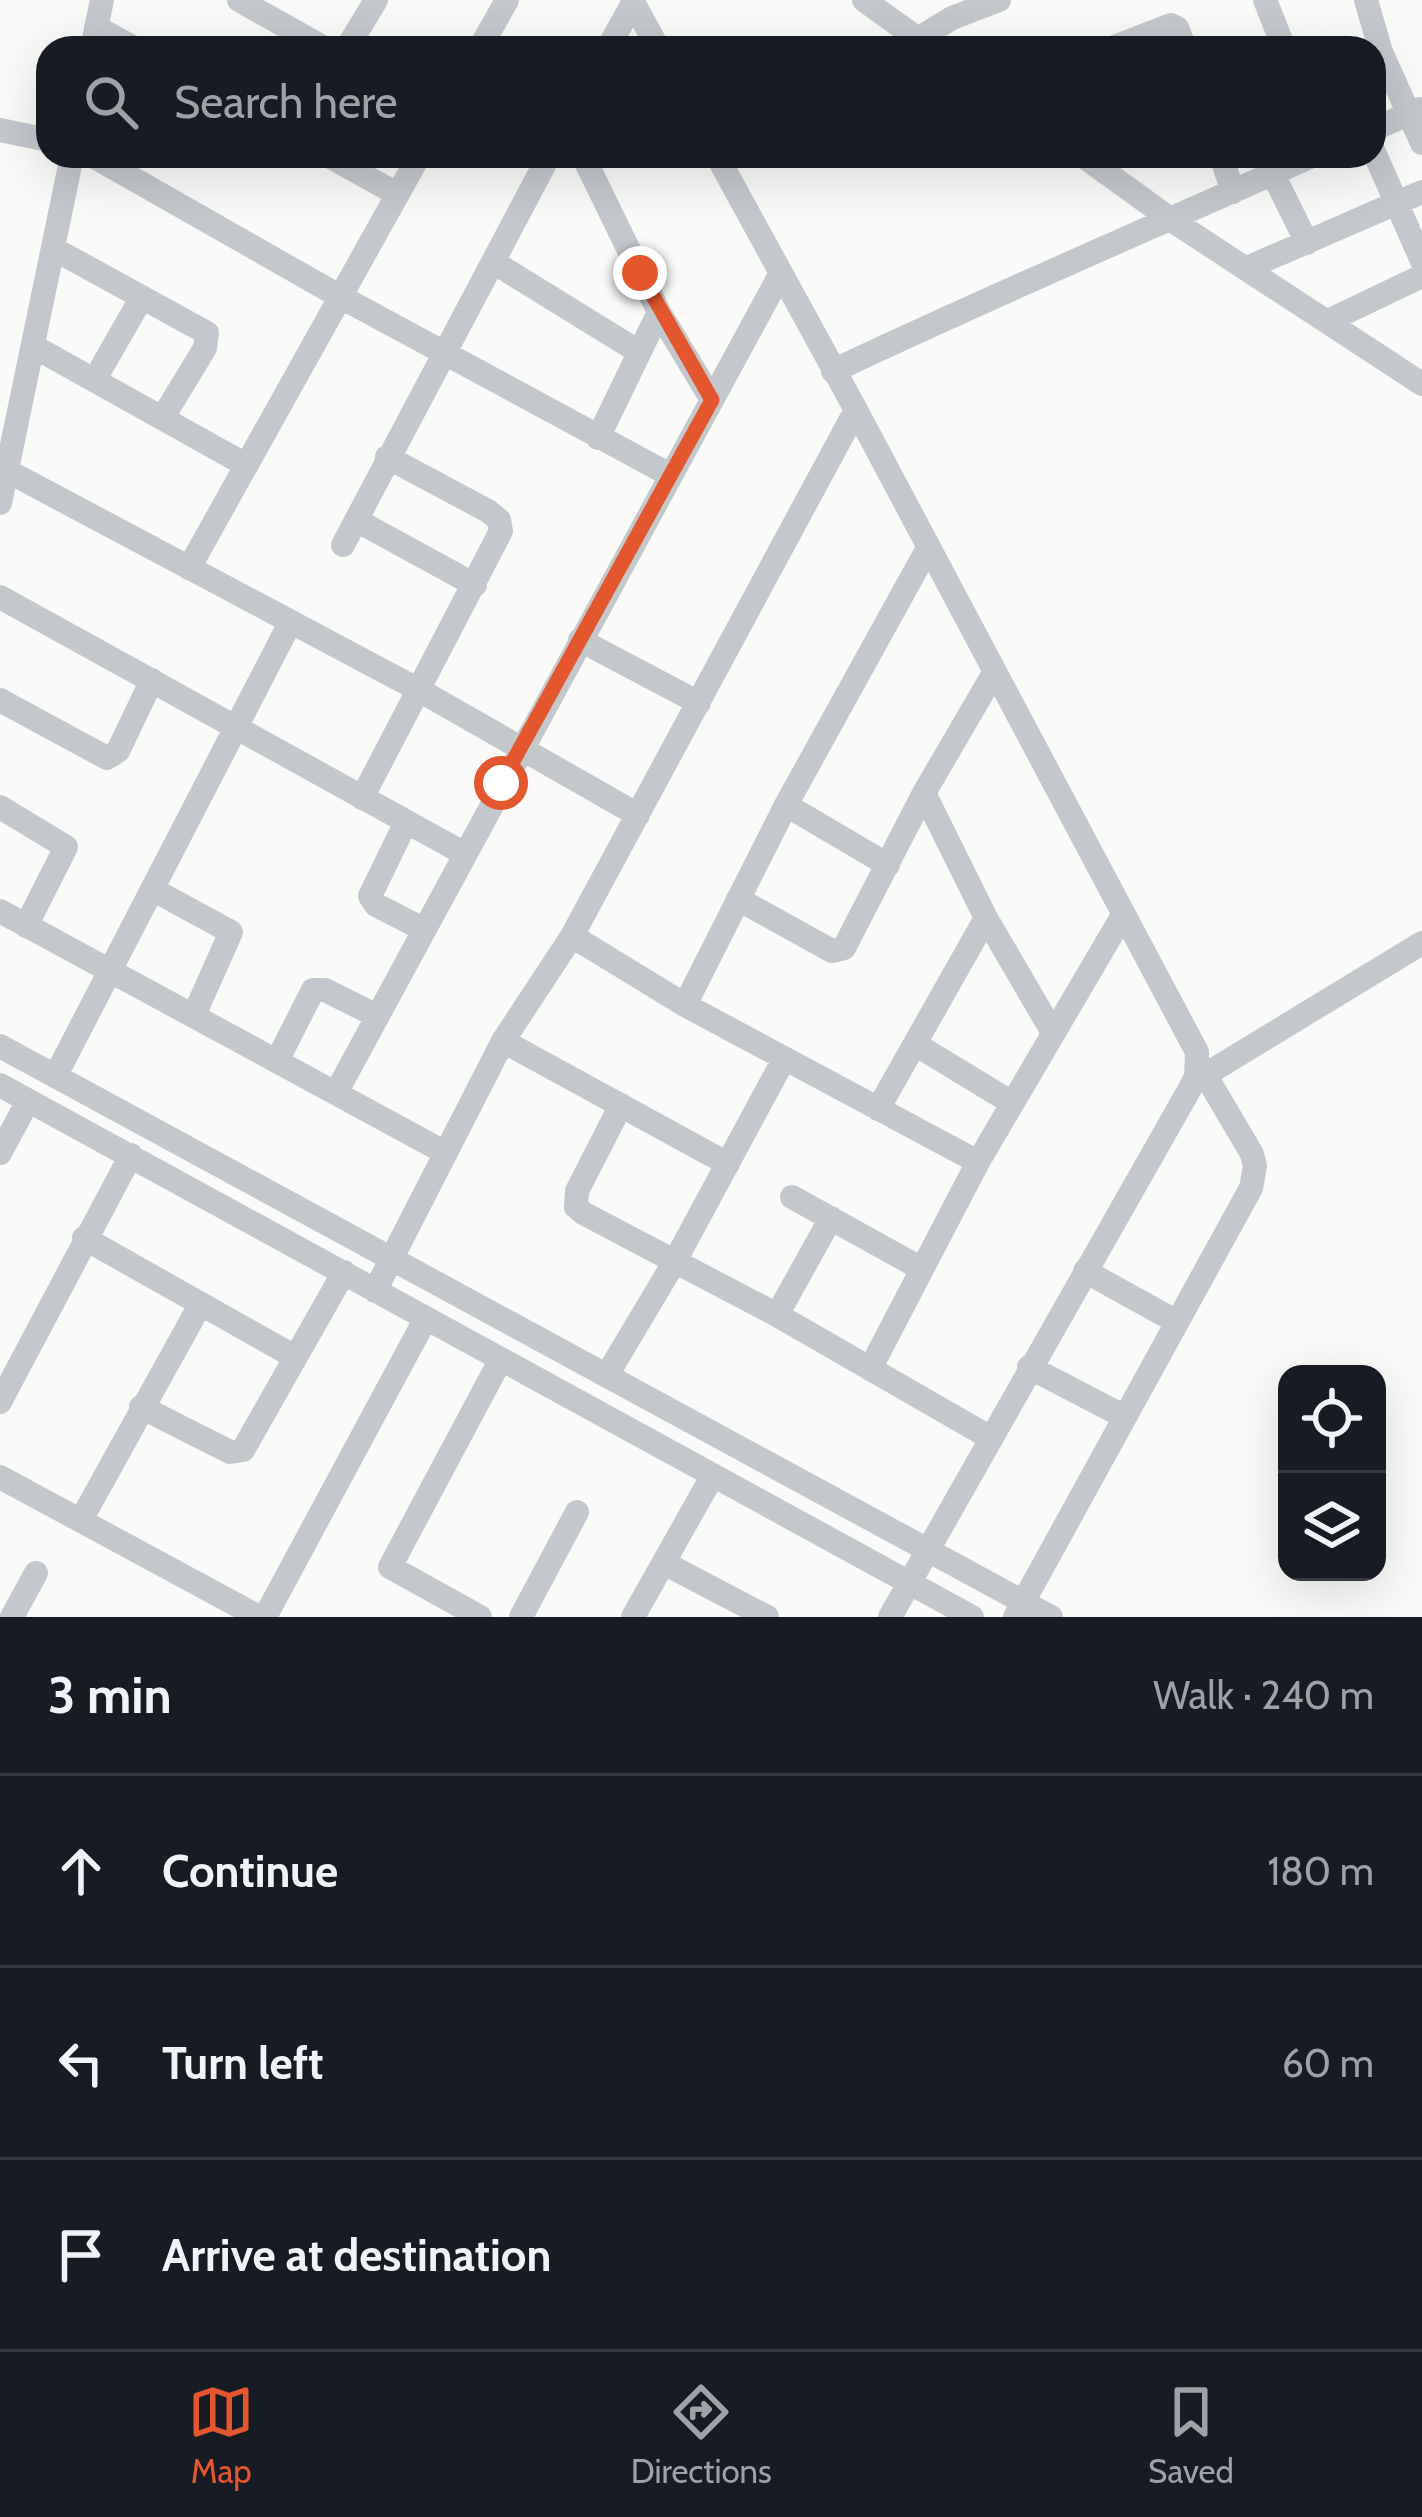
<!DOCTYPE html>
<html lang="en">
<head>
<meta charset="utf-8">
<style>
  :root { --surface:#171b24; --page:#20242c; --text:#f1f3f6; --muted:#9ea1a6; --line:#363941; --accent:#e4572e }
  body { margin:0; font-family:Cabin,sans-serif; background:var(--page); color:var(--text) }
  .controls { position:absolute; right:36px; bottom:36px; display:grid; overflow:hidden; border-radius:24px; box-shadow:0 12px 48px #0002 }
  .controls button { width:108px; height:108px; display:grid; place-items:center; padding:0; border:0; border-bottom:3px solid var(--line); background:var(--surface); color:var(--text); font:60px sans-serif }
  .stop { position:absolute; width:36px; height:36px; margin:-27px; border:9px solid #e4572e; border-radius:50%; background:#fff }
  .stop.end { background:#e4572e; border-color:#fff; box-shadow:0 3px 12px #0008 }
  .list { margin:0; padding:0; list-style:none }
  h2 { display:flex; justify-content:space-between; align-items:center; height:156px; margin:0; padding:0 48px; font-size:51px }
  h2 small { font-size:39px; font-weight:400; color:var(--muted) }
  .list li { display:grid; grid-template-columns:78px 1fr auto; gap:36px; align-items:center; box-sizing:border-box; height:192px; padding:0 48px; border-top:3px solid var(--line) }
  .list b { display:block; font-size:45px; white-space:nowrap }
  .list em { font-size:39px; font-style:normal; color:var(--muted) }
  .icon { flex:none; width:66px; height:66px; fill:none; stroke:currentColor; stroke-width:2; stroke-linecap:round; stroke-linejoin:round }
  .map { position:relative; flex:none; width:1422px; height:1617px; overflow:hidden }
  .search { position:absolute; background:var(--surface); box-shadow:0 12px 48px #0002; left:36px; right:36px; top:36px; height:132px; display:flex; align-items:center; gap:30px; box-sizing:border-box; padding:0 42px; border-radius:36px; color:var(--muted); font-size:45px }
  .sheet { height:732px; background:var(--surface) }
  nav { display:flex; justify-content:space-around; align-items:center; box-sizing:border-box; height:168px; border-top:3px solid var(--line); background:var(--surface); font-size:33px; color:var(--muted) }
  nav a { display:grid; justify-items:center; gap:6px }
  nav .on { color:var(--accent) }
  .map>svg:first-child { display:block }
</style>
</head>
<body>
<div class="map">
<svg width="1422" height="1617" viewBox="0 0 1422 1617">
  <rect width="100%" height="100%" fill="#fafaf8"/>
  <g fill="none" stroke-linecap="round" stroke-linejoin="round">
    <path stroke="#c3c8cc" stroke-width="24" d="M239,0L324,48
      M632,0L658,48
      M864,0L929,47
      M1265,0L1284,48
      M1366,0L1381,52L1422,143
      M96,27L134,48
      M918,39L952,18L999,0
      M92,48L102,0
      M347,48L376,0
      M480,48L507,0
      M608,48L633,3
      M1112,48L1171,25L1177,28L1185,48
      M1374,129L1420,109
      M0,130L48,140
      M1374,152L1422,261
      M93,156L339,296L670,475
      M329,156L397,194
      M583,156L659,312L712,400
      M717,156L856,410L1197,1052L1196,1077L1188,1092L890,1617
      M1083,156L1173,221L1422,384
      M1221,156L1233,192
      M1273,174L1307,243
      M54,249L207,333L205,348L163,417
      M495,263L639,352
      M1247,268L1422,192
      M1328,321L1422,276
      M33,346L246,465
      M833,371C991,296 1153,227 1312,156
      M95,379L142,297
      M598,438L659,312
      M0,467L419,690L638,815
      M0,503L72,156
      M356,520L475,585
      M343,545L549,156
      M189,568L419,156
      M0,597L465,854
      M580,640L699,703
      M0,700L107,758L118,751L152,680
      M924,793L986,918L1052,1031
      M362,798L501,531L499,520L488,511L387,457
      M786,805L888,865
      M0,807L66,847L26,926
      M406,822L370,896L376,905L423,929
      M152,889L231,932L194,1015
      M738,899L832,951L844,948L924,793L994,673
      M0,911L444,1152
      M572,936L685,1005L978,1162
      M685,1005L786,805L928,548
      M503,1041L728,1164
      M915,1044L1012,1103
      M0,1046L1051,1617
      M277,1061L313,990H325L375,1015
      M56,1075L290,623
      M1205,1075L1422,943
      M0,1085L972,1617
      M337,1091L781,273
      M621,1105L577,1191L576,1207L583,1213L777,1315L989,1437
      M878,1109L986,918
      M0,1153L28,1101
      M792,1197L922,1269
      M84,1238L295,1357
      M1085,1271L1177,1322
      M375,1291L503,1041L572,936L856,410
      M777,1315L831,1218
      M1029,1367L1125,1417
      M870,1369L978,1162L1123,915
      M607,1375L675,1261L784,1059
      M0,1402L131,1155
      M141,1407L230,1452L243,1450L344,1272
      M0,1477L259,1617
      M81,1520L200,1305
      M664,1563L767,1617
      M12,1617L36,1573
      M265,1617L426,1318
      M480,1617L390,1567L501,1359
      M521,1617L577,1512
      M633,1617L713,1475
      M1015,1617L1251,1188L1255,1166L1252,1154L1199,1064"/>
  </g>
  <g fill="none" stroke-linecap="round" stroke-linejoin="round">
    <path stroke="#e4572e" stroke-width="15" d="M501,783L712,400L640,273"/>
  </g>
</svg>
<div class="controls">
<button><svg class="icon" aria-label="locate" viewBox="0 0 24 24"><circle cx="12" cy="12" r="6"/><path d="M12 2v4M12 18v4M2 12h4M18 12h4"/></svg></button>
<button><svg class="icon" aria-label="layers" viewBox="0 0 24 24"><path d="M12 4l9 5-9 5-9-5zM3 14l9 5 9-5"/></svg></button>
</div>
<div class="stop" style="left:501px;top:783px"></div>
<div class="stop end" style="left:640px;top:273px"></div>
<div class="search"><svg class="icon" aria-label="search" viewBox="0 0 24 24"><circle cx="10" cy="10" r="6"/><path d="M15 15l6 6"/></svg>Search here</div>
</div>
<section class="sheet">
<h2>3 min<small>Walk · 240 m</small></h2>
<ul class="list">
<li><svg class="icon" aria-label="ahead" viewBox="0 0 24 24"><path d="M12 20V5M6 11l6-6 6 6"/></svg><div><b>Continue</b></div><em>180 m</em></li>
<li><svg class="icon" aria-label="left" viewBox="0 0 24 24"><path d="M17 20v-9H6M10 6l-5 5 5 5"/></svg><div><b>Turn left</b></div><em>60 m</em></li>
<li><svg class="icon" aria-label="arrive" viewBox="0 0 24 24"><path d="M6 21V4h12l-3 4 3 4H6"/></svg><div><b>Arrive at destination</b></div></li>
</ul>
</section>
<nav>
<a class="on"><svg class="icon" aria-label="map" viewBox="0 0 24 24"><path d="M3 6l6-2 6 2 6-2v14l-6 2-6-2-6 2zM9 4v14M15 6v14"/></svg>Map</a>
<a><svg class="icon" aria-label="directions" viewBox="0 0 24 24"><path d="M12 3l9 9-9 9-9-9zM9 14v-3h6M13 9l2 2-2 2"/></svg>Directions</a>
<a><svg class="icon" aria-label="saved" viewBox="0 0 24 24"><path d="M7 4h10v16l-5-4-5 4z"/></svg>Saved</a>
</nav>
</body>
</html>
